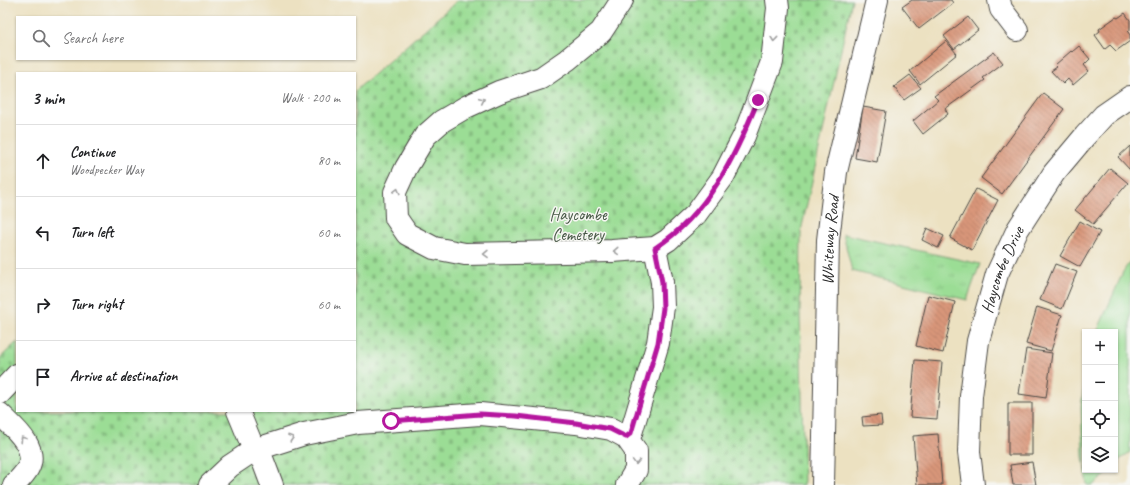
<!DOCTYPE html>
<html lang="en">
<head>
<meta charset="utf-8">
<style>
  :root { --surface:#fff; --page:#f6f6f6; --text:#202124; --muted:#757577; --line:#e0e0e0 }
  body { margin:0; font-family:Caveat,sans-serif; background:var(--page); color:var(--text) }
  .controls { position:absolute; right:12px; bottom:12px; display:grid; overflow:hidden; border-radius:0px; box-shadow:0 1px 3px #0004 }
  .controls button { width:36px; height:36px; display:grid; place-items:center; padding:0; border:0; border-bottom:1px solid var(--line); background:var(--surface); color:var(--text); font:20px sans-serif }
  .stop { position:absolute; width:12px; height:12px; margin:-9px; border:3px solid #b5179e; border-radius:50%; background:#fff }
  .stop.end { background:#b5179e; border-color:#fff; box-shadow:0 1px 4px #0008 }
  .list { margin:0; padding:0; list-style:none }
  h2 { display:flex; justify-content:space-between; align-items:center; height:52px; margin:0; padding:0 16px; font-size:17px }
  h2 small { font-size:13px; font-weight:400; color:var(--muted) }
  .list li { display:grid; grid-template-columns:26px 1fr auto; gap:12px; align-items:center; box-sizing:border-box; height:72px; padding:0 16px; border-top:1px solid var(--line) }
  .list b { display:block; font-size:15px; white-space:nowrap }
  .list p { margin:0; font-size:13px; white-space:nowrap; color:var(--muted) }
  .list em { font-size:13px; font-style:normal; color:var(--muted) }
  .icon { flex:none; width:22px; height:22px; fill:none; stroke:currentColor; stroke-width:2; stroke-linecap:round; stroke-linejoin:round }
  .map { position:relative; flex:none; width:1130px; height:485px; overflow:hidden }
  .search { position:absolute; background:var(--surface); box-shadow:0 1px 3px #0004; left:16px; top:16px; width:340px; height:44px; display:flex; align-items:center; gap:10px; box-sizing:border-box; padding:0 14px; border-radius:0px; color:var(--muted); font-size:15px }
  .panel { position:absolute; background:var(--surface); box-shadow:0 1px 3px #0004; left:16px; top:72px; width:340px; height:340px; border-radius:0px }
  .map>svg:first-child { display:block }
</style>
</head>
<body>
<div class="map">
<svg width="1130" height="485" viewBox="0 0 1130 485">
  <defs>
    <pattern id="grass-tufts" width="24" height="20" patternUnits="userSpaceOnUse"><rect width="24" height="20" fill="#9bdd95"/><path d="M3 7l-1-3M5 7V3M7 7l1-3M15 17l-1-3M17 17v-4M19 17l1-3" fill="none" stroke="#86be81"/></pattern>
    <pattern id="cemetery-stones" width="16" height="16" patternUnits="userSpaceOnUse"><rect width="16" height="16" fill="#9bdd95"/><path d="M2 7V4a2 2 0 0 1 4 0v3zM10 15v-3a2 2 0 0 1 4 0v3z" fill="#86be81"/></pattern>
    <pattern id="building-back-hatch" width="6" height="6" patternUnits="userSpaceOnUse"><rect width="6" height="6" fill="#d9967a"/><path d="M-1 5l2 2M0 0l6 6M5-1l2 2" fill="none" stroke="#b07b64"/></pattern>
  </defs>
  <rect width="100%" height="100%" fill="#f6f6f2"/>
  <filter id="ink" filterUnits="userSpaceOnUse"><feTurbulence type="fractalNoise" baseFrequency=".025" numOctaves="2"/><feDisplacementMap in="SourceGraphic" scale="8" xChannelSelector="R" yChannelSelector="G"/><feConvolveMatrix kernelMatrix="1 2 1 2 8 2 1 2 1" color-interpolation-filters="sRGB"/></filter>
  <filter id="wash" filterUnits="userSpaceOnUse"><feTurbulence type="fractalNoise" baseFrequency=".012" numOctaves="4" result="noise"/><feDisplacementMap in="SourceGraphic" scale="16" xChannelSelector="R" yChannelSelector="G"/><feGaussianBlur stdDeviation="0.9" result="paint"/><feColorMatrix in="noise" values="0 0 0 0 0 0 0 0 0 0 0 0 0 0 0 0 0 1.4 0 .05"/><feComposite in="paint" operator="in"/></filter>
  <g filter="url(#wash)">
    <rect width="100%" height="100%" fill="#ece1c1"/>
    <path fill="url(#grass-tufts)" stroke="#638460" d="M843,234L980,264L967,300L852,271Z"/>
    <path fill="url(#cemetery-stones)" stroke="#638460" d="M458,0H852L801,231L800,312L804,485H0V358L17,342V411H355V91Z"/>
    <path fill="#9bdd95" stroke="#638460" d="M1130,261V452L1118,461L1120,464L1115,468V332H1097L1123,272Z
      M1085,381V470H1112L1093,485H1087L1083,456L1081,406Z"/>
    <g id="blocks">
      <path fill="url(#building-back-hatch)" d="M912,0H951L953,3L919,29L902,7Z
        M1125,13L1130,20V30L1128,32L1130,35V41L1116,51L1110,45L1105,49L1095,35L1100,31L1099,29L1116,17L1118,18Z
        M968,17L978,30L954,49L944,36Z
        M946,41L957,54L920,84L910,71Z
        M1079,46L1090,59L1084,65L1089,71L1073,85L1068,79L1063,84L1051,71L1057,67L1055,65L1071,51L1072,52Z
        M994,52L1003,63L983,78L985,80L945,109L948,114L923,134L913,121L938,100L934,96Z
        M910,75L921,88L904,100L894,87Z
        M1043,93L1064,109L1002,194L981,178Z
        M863,107L886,111L877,162L855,158Z
        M1130,146V170L1118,157Z
        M1110,168L1128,183L1093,224L1075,210Z
        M976,189L998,200L972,250L950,238Z
        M1080,221L1100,232L1080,267L1060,256Z
        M927,228L944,236L938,248L922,240Z
        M1055,264L1077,272L1062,309L1040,300Z
        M928,295L955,302L943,353L916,346Z
        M1037,307L1062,315L1051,351L1026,344Z
        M1026,349L1052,353L1046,398L1019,394Z
        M915,360L942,362L937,419L910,417Z
        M1008,403H1032V455H1008Z
        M881,415L882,425L863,426L862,417Z
        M938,434L942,485H917L913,436Z
        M1032,462L1036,485H1013L1010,465Z"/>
    </g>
  </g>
  <g filter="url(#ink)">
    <use href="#blocks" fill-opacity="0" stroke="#484642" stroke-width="1"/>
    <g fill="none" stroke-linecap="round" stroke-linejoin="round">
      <g stroke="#484642" stroke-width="24">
        <g id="minor">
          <path d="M622,0L601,32L567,60L541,78L499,92L466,107L442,121L425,136L406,168L395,192L396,218L407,234L434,248L465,254L612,251L655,248L668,240L696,214L723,177L744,136L772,62L778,8L777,0"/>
          <path d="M999,0L1001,9L1017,30"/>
          <path d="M0,393L17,375"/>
          <path d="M238,411L254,450L263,461L272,485"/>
          <path d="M0,414C13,427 39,447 28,468C25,474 19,480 14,485"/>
          <path d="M626,437L631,433L658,343L663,307L662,282L655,248"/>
          <path d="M210,485L230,466L254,450L304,434L358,423L480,414L576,423L611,429L626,437L636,451V470L627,485"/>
          <path id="s1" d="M823,485L828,240L836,172L877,0"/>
          <path id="s2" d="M973,485L969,452L971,396L978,341L997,274L1018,229L1054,173L1085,136L1104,115L1130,97"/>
        </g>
      </g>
      <use href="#minor" stroke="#fff" stroke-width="22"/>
    </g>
    <defs><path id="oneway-chevron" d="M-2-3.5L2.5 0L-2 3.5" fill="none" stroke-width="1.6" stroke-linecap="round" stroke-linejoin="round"/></defs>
    <g stroke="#a0a0a0">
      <use href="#oneway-chevron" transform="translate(774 39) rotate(96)"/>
      <use href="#oneway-chevron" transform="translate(482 100) rotate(-25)"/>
      <use href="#oneway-chevron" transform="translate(397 191) rotate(-76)"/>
      <use href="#oneway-chevron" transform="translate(616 251) rotate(176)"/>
      <use href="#oneway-chevron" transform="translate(486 254) rotate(179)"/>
      <use href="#oneway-chevron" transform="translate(291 438) rotate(-18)"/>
      <use href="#oneway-chevron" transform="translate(23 439) rotate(-124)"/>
      <use href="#oneway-chevron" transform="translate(636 462) rotate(92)"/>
    </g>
  </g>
  <g fill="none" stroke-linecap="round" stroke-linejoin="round" filter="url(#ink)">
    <path stroke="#b5179e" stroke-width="5" d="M391,421L480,414L516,416L576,423L610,429L626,437L631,433L658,343L663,308L662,282L655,248C708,214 735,157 758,100"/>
  </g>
  <g text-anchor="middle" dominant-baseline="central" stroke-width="3" stroke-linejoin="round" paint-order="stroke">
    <g font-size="17" fill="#475846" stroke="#f6f6f2">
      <text x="578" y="214">Haycombe<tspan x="578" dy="20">Cemetery</tspan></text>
    </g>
    <g font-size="17" fill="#2b2b2b" stroke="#f6f6f2">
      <text stroke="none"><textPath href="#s1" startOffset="245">Whiteway Road</textPath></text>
      <text stroke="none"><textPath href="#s2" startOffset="220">Haycombe Drive</textPath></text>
    </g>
  </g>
</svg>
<div class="controls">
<button>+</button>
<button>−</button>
<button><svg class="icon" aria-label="locate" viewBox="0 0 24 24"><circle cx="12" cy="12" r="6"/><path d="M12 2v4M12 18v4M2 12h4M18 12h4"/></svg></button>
<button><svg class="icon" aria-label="layers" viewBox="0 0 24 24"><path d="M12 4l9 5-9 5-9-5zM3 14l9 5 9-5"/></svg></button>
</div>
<div class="stop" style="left:391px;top:421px"></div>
<div class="stop end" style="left:758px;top:100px"></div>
<div class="search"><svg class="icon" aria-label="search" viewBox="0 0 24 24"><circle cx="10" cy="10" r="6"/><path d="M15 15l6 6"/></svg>Search here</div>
<section class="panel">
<h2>3 min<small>Walk · 200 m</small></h2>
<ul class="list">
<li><svg class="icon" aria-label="ahead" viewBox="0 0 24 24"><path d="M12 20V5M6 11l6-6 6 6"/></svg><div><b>Continue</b><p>Woodpecker Way</p></div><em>80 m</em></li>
<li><svg class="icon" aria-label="left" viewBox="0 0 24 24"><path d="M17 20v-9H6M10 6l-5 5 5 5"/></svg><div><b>Turn left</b></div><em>60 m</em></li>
<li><svg class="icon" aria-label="right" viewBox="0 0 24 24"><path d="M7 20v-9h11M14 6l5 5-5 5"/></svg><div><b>Turn right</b></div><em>60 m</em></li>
<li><svg class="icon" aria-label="arrive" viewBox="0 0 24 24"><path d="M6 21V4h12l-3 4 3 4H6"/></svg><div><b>Arrive at destination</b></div></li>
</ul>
</section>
</div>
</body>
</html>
